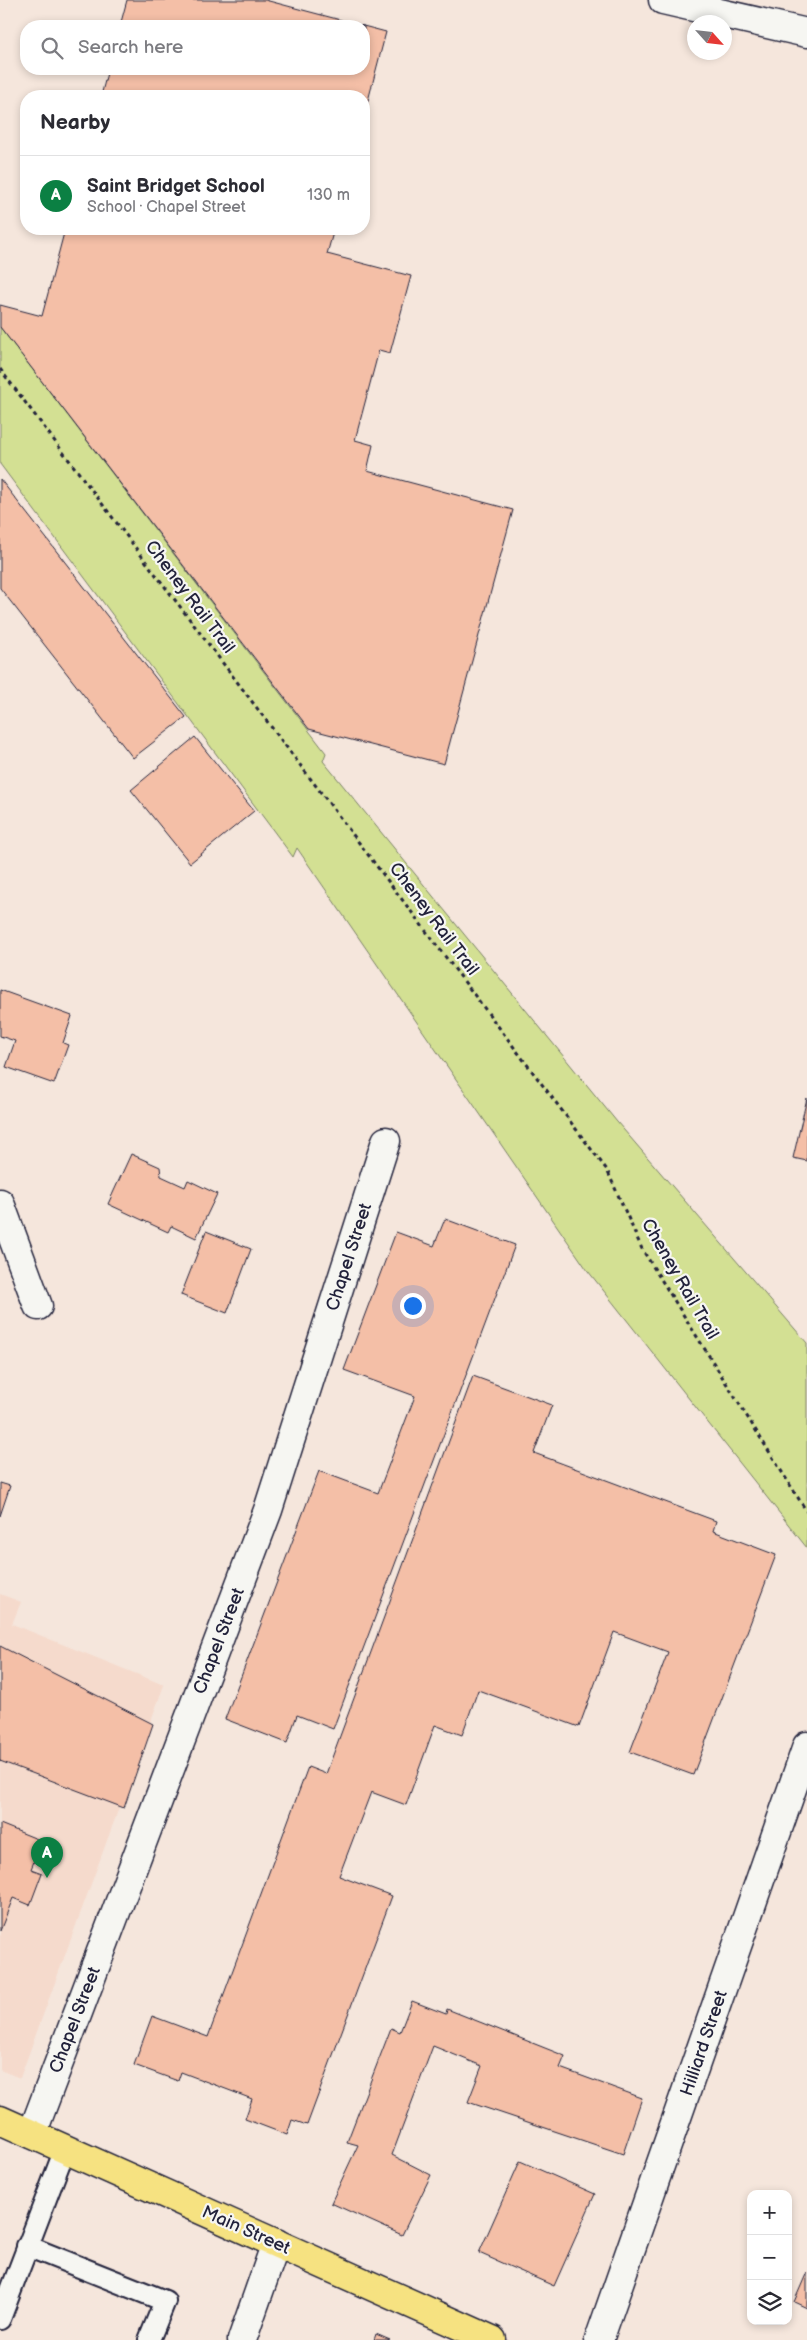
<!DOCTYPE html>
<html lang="en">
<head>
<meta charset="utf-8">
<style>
  :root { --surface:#fff; --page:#f7f7f7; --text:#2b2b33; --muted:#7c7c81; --line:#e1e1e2; --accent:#0b8043 }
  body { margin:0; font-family:"Balsamiq Sans",sans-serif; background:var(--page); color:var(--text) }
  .controls { position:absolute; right:15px; bottom:15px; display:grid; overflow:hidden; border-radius:10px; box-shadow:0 2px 8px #0003 }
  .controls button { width:45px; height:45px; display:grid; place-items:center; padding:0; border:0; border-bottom:1px solid var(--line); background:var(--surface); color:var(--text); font:25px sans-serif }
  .compass { position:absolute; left:687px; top:15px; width:45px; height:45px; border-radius:50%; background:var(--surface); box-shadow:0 2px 8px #0003; rotate:117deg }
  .you { position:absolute; left:412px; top:1305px; width:18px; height:18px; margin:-12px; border:4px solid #fff; border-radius:50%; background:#1a73e8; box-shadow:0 0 0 8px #1a73e833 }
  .badge { display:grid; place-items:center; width:32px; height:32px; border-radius:50%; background:var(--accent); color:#fff; font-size:16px; font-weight:700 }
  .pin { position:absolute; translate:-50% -41px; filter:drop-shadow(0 1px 2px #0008) }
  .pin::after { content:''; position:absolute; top:26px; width:18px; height:15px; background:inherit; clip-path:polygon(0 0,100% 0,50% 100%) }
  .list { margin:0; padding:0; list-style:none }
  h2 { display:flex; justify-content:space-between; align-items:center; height:65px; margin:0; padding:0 20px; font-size:21px }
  h2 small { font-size:16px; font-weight:400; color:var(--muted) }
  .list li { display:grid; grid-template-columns:32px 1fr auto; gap:15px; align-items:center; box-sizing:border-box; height:80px; padding:0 20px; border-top:1px solid var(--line) }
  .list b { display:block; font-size:19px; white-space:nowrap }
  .list p { margin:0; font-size:16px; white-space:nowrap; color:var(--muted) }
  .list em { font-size:16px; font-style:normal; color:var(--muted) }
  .icon { flex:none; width:28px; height:28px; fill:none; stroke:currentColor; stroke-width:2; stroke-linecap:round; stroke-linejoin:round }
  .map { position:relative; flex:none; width:807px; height:2340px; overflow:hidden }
  .search { position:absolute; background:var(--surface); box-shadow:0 2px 8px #0003; left:20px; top:20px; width:350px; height:55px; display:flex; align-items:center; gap:12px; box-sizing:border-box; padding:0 18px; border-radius:20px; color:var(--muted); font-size:19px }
  .panel { position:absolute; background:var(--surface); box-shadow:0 2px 8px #0003; left:20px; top:90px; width:350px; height:145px; border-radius:20px }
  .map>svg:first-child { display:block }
</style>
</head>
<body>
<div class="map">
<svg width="807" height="2340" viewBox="0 0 807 2340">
  <rect width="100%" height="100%" fill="#f5e6dc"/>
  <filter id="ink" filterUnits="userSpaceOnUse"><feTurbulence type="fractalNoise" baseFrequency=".02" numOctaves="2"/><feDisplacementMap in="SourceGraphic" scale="10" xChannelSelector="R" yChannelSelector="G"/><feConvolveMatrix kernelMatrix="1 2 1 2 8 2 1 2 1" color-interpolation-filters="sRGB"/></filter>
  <g filter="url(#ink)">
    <path fill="#f5dacc" d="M0,1594L21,1602L12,1624L164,1685L20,2078L0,2070Z"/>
    <path fill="#d3e093" stroke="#7a8167" d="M0,327L326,753L323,761L617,1122L807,1343V1548L588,1271L297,848L293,857L0,464Z"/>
    <path fill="#f4bfa7" stroke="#22223b" d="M127,0H265L386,32L364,116V96H101L108,69H364V26H120Z
      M65,229H334L327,254L411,276L390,353L379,350L355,440L373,445L367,471L513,510L444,764L309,729L0,327V305L42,316Z
      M0,479L186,717L133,758L0,588Z
      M195,737L254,811L190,863L131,790Z
      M0,990L72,1016L63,1043L68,1045L54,1084L6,1067L15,1041L0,1036Z
      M807,1098V1161L793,1158Z
      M131,1154L160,1167L161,1176L185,1187L188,1180L217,1194L196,1238L171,1226L168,1232L108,1204Z
      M445,1219L515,1245L333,1729L297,1715L287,1743L225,1719L319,1471L378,1493L415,1396L344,1370L396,1232L434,1246Z
      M206,1231L251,1249L227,1313L181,1295Z
      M473,1376L552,1405L534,1453L716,1521L713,1531L776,1555L693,1775L630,1752L668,1652L614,1632L579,1727L478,1690L462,1735L435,1725L406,1805L371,1792L339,1876L392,1896L307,2125L292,2120L287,2135L245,2119L252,2099L181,2072L178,2081L134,2065L152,2016L208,2037L308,1767L326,1774Z
      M0,1483L10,1486L0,1516Z
      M0,1646L153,1724L124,1808L0,1761Z
      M0,1824L42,1841L31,1869L42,1873L30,1905L13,1898L0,1931Z
      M412,2001L446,2014L447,2009L565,2056L560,2068L642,2098L623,2154L468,2102L482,2066L433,2046L392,2155L431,2175L402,2235L331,2203L358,2145L347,2142L391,2028L400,2032Z
      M520,2161L595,2194L554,2286L479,2253Z
      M807,2272V2308L794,2302Z
      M376,2334L390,2340H374Z"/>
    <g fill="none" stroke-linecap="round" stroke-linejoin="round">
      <g stroke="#22223b" stroke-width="24">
        <path id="lane" d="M27,2246L165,2301L149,2340
          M0,2319L65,2149"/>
      </g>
      <g stroke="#22223b" stroke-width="31">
        <path id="street" d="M663,0L807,33
          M0,1203L38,1306
          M32,2134L268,1510L386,1141
          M242,2340L276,2243
          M599,2340L807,1746"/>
      </g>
      <g stroke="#22223b" stroke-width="31">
        <path id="primary" d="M0,2120L492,2340"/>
      </g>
      <path stroke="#22223b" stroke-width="3" stroke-dasharray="4 4" stroke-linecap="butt" d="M0,369L607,1170L642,1249L807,1512"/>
      <use href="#lane" stroke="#f6f6f2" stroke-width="20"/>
      <use href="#street" stroke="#f6f6f2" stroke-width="28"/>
      <use href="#primary" stroke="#f6e281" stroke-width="28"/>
    </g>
  </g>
  <g text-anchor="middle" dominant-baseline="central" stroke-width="4.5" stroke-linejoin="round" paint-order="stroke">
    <g font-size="18" fill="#22223b" stroke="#f6f6f2">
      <text transform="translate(190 597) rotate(53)">Cheney Rail Trail</text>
      <text transform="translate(434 919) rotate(53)">Cheney Rail Trail</text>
      <text transform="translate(349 1257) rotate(-72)">Chapel Street</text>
      <text transform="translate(680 1279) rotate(60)">Cheney Rail Trail</text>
      <text transform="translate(219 1641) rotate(-69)">Chapel Street</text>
      <text transform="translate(75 2020) rotate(-69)">Chapel Street</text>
      <text transform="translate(704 2043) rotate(-71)">Hilliard Street</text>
      <text transform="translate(246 2230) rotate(24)">Main Street</text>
    </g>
  </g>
</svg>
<div class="controls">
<button>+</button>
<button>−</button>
<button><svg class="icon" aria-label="layers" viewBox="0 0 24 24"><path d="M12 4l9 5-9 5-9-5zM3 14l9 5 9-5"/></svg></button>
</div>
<svg class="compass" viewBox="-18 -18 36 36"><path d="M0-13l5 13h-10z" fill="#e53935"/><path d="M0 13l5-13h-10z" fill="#7c7c81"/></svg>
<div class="you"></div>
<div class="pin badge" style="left:47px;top:1878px">A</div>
<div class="search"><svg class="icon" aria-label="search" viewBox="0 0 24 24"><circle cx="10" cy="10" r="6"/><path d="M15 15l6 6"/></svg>Search here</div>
<section class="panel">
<h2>Nearby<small></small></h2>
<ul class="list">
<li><span class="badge">A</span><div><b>Saint Bridget School</b><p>School · Chapel Street</p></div><em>130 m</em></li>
</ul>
</section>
</div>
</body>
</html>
